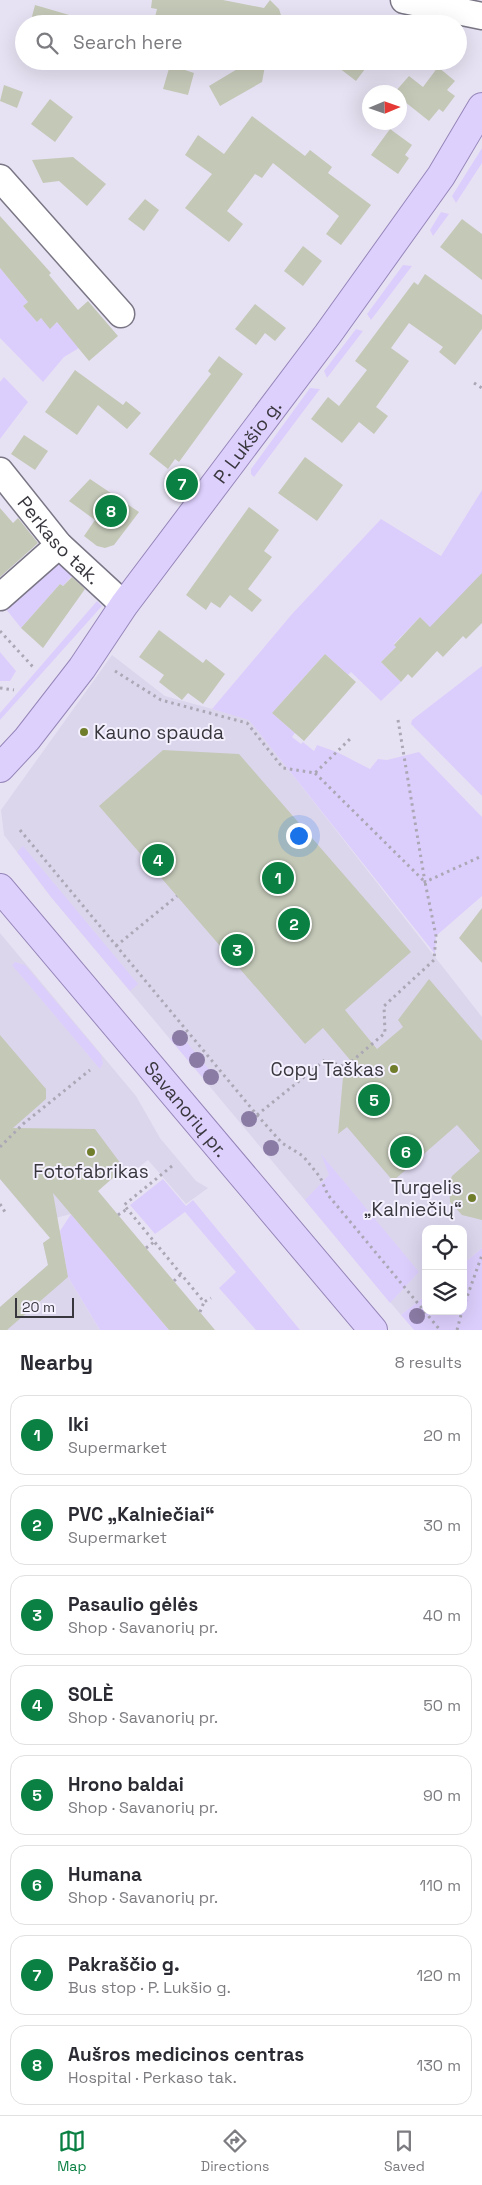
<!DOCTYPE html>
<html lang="en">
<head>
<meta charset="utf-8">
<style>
  :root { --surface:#fff; --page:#f7f7f7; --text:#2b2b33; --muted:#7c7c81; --line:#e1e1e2; --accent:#0b8043 }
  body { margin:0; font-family:"Space Grotesk",sans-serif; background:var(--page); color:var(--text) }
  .controls { position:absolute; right:15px; bottom:15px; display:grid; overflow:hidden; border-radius:10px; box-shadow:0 5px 20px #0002 }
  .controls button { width:45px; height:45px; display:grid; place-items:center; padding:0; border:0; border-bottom:1px solid var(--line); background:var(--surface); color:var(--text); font:25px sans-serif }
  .compass { position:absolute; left:362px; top:85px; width:45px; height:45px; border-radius:50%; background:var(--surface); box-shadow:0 5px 20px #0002; rotate:88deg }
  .scale { position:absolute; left:15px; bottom:12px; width:59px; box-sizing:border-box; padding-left:5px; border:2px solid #39373e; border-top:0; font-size:14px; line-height:18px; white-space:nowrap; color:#39373e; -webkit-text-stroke:4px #f4f0fe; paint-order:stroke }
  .you { position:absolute; left:298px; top:835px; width:18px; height:18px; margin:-12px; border:4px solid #fff; border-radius:50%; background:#1a73e8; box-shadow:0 0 0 8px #1a73e833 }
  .badge { display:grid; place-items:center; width:32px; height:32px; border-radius:50%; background:var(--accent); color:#fff; font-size:16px; font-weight:700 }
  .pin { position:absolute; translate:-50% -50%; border:2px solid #fff; box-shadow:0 1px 5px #0006 }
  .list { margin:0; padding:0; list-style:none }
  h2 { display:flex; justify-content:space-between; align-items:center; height:65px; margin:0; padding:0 20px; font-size:21px }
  h2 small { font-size:16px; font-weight:400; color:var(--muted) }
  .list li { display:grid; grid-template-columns:32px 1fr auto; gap:15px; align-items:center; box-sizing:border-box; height:80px; margin:0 10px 10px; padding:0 10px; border:1px solid var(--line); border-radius:15px }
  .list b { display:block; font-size:19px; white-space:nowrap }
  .list p { margin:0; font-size:16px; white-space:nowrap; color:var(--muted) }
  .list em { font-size:16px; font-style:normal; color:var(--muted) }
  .icon { flex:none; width:28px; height:28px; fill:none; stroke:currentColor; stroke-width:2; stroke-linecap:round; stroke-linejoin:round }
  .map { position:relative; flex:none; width:482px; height:1330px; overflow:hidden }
  .search { position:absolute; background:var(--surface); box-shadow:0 5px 20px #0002; left:15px; right:15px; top:15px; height:55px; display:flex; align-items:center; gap:12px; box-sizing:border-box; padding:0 18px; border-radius:28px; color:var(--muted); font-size:19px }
  .sheet { height:785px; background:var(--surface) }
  nav { display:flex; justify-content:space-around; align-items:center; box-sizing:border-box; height:70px; border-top:1px solid var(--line); background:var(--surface); font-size:14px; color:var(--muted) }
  nav a { display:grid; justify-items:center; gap:2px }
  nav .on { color:var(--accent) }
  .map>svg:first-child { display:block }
</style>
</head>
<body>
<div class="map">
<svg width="482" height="1330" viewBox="0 0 482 1330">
  <rect width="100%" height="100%" fill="#e7e2f3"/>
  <path fill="#dcd6ed" d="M112,655L165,696L249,719L482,1017V1248L463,1264V1229H426V1295L401,1315L51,897L4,835L1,810Z
    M0,933L136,1096L160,1138L196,1181L208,1188L186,1204L148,1160L129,1175L123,1169L71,1214L37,1223L0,1179Z
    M60,1231L68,1277L100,1330H0V1307L48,1265L43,1243Z"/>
  <path fill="#dccefc" d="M482,148V163L456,203L452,196Z
    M441,212L449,214L433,236L430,230Z
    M403,265L412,266L371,320L367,314Z
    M0,268L28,302L23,306L37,322L41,318L50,328L60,320L79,348L64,357L43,382L0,338Z
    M356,329L363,331L327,378L324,371Z
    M4,377L28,402L0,439V382Z
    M310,388L320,389L254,477L251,474V469Z
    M482,490V586L433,630L420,617L394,644L396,647L381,662L401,682L381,701L351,672L348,675L325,654L272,713L295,733L292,737L301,744L303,742L314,751L317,745L337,752L370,769L378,759L387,760L419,752L482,817V896L436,936L435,954L249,720L212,709L292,614L381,519L441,556Z
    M52,558L72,576L63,586L60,584L21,628L2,604Z
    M97,601L102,606L0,720V713Z
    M0,652L16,671L10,681H0Z
    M482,666V796L411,724L412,720Z
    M23,846L138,984L130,991L51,897L17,852Z
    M15,962L25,965L101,1055L103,1063L100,1069L12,965Z
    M178,1032L217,1079L214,1081L204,1079L170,1039Z
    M321,1154L419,1272L390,1303L305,1200L329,1175Z
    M163,1179L186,1206L193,1200L300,1330H256L219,1288L236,1272L185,1212L155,1234L130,1205Z
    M71,1214L169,1330H100L68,1277L60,1231Z
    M482,1248V1330H414L401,1315L426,1295V1311H463V1264Z"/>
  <path fill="#c4c8b7" d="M152,0H223L264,8L270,0L279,9L284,24H235L191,16L189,24H167L154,21L157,9L151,8Z
    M35,5L83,19L82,24H30Z
    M240,61H266L262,82L220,106L209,86L239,68Z
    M330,61H371L356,81Z
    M170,65L194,73L188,95L163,89Z
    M438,67L455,81L447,90L455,96L443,112L439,109L429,121L400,98V92H395L409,76L423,87Z
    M4,85L23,92L17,108L0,101Z
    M50,99L73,117L55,142L31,124Z
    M252,116L305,156L310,150L332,167L328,173L371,205L341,245L326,234L339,216L273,163L262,178L255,174L227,211L243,224L229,242L185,208L212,174L185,155L198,135L224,154Z
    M390,129L412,145L405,155L409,158L398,174L371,155Z
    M73,157L106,184L87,206L59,181L43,183L32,160Z
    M145,199L159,210L144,231L128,219Z
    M0,216L51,273L49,275L78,310L88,301L118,336L89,361L57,322L50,329L41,318L37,322L23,306L28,302L0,268Z
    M462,219L482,234V280L440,247Z
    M303,246L322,261L303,286L284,271Z
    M425,274L482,315V329L455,365L439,352L443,347L409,323L391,348L409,361L376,407L388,416L374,434L359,422L342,443L311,419L328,397L339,406L367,370L355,361L414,282L418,285Z
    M255,304L286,328L275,341L265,333L256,345L235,329Z
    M219,356L243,374L179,462L175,459L168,469L149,454L211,374L208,371Z
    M75,370L123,405L126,401L141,413L127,429L98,405L77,435L45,412Z
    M24,435L48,451L35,470L11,454Z
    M305,457L343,485L317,521L278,493Z
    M90,479L139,512L114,545L105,548L97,546L84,536L95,520L69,501Z
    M249,507L279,530L264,551L272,557L248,589L262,600L252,612L230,595L220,608L211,602L206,610L186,595Z
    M0,508L13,523L18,518L38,543L0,577Z
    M482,573V623L466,639L463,636L443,657L437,651L412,678L408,674L401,682L381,662L396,647L394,645L420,617L430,627Z
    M72,577L85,589L43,648L21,628L60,584L63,586Z
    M159,630L203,663L206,659L225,674L203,704L188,693L182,700L159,682L164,675L139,657Z
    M325,654L356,682L304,741L272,713Z
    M163,750L239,754L411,952L345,1010L377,1049L403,1027L398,1020L429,979L482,1041V1220L462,1215L450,1202L449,1184L452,1176L480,1151L457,1125L393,1181L347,1127L338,1134L343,1077L356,1067L323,1028L305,1044L99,806Z
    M482,908V963L459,938Z
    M0,1035L46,1089V1099L13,1128L95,1129L124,1168L98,1191L215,1330H169L53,1193L68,1277L7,1330H0V1307L48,1265L43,1243L50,1238L0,1179Z"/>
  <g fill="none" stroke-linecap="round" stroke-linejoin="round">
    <g stroke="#7a7685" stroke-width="29">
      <g id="minor">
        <path d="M404,0L482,16"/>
        <path d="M0,178L121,314"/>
        <path id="s1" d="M0,471L59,545L124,605"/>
        <path d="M0,597L59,545"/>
      </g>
    </g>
    <g stroke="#9686b9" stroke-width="30">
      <g id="major">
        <path id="s2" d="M0,768L27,739L82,668L124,605L328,334L441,176L482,107"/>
        <path id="s3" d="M0,888L373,1330"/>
      </g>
    </g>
    <path stroke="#aba7b5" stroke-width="3" stroke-dasharray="2.5 4" stroke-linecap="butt" d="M474,383L482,388
      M0,631L33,667
      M115,671L161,700L247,723L283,768L315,773L350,739
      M0,688L14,690
      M398,720L425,882L482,856
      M20,830L257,1115L282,1143L303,1156L320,1177L328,1195L440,1330
      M116,946L177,896
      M257,1115L325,1060L345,1067L385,1033L384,1006L434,960L436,936L425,882L315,773
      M0,1147L23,1124L90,1070
      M172,1166L124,1205L204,1302L211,1298
      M0,1204L5,1212
      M118,1215L127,1209
      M146,1248L154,1242
      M174,1281L181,1274
      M463,1308L482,1255
      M200,1312L204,1302
      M457,1330L462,1311"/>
    <use href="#minor" stroke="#fff" stroke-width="26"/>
    <use href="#major" stroke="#ded0fd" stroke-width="28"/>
  </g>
  <g fill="#8a7ba4">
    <circle cx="180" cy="1038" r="8"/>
    <circle cx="197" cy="1060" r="8"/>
    <circle cx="211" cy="1077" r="8"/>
    <circle cx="249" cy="1119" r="8"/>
    <circle cx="271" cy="1148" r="8"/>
    <circle cx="417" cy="1316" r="8"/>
  </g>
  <g fill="#707e2c" stroke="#f4f0fe" stroke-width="2">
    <circle cx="84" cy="732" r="5"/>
    <circle cx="394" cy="1069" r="5"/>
    <circle cx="91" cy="1152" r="5"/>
    <circle cx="472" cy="1198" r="5"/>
  </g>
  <g text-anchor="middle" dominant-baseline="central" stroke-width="4" stroke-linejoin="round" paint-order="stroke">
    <g font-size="19" fill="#39373e" stroke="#f4f0fe">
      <text stroke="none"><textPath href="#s2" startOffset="410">P. Lukšio g.</textPath></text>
      <text stroke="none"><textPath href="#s1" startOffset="91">Perkaso tak.</textPath></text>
      <text stroke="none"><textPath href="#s3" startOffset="289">Savanorių pr.</textPath></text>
    </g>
    <g font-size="19" fill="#39373e" stroke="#f4f0fe" text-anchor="end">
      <text x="94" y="732" text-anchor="start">Kauno spauda</text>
      <text x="384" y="1069">Copy Taškas</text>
      <text x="91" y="1171" text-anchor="middle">Fotofabrikas</text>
      <text x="462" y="1187">Turgelis<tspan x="462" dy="22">„Kalniečių“</tspan></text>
    </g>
  </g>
</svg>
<div class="controls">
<button><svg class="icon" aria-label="locate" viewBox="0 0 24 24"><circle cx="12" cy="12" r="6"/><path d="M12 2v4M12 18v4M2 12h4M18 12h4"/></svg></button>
<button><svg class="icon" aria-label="layers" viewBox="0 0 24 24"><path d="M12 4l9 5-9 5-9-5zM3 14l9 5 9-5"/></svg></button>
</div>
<svg class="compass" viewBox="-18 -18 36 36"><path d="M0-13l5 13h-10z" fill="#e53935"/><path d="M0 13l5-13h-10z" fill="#7c7c81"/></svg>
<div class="scale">20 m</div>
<div class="you"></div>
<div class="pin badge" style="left:278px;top:878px">1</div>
<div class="pin badge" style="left:294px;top:924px">2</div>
<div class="pin badge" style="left:237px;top:950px">3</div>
<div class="pin badge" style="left:158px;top:860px">4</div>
<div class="pin badge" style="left:374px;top:1100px">5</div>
<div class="pin badge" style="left:406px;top:1152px">6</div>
<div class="pin badge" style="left:182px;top:484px">7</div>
<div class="pin badge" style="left:111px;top:511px">8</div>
<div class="search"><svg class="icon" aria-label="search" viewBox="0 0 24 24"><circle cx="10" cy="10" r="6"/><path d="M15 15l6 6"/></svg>Search here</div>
</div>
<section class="sheet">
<h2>Nearby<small>8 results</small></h2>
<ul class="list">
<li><span class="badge">1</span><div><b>Iki</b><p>Supermarket</p></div><em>20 m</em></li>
<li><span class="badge">2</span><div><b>PVC „Kalniečiai“</b><p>Supermarket</p></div><em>30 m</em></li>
<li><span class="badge">3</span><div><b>Pasaulio gėlės</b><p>Shop · Savanorių pr.</p></div><em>40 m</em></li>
<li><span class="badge">4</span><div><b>SOLÈ</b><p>Shop · Savanorių pr.</p></div><em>50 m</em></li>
<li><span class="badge">5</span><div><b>Hrono baldai</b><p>Shop · Savanorių pr.</p></div><em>90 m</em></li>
<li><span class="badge">6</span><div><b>Humana</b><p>Shop · Savanorių pr.</p></div><em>110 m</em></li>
<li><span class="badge">7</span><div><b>Pakraščio g.</b><p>Bus stop · P. Lukšio g.</p></div><em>120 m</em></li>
<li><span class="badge">8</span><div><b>Aušros medicinos centras</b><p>Hospital · Perkaso tak.</p></div><em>130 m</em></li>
</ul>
</section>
<nav>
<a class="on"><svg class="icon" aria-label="map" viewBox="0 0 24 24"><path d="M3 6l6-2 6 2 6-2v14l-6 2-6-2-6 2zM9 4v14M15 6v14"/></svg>Map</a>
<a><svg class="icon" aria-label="directions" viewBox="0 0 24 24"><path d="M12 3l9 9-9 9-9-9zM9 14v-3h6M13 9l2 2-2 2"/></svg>Directions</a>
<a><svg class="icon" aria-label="saved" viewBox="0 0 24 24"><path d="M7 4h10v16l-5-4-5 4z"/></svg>Saved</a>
</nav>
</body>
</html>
